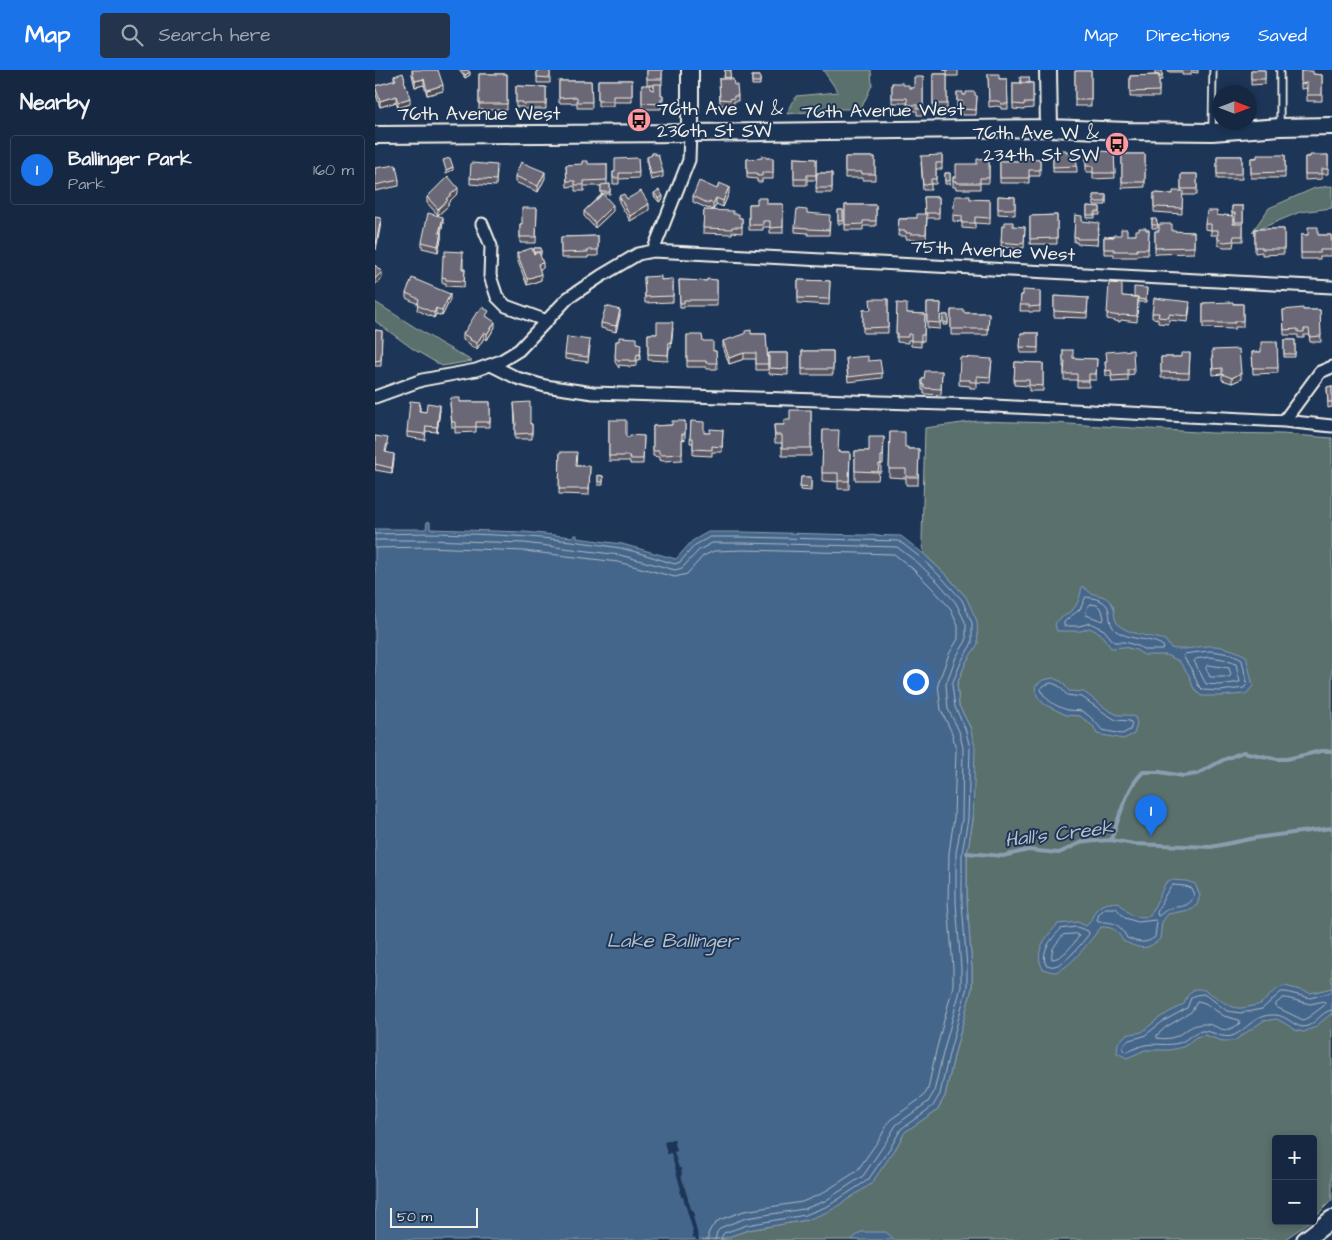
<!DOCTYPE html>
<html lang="en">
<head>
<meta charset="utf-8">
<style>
  :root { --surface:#162841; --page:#23344c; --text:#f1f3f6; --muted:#9ea6b1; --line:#35445a; --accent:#1a73e8 }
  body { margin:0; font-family:"Architects Daughter",sans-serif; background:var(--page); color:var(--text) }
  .controls { position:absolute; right:15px; bottom:15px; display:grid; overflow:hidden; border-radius:5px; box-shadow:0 2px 8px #0003 }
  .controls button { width:45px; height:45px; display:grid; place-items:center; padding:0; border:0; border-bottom:1px solid var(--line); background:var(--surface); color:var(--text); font:25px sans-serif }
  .compass { position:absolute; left:837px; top:15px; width:45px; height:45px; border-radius:50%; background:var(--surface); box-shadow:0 2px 8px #0003; rotate:90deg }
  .scale { position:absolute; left:15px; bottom:12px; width:88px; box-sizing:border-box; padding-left:5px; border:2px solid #f4f1e8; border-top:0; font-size:14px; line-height:18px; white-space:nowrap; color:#f4f1e8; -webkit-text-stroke:4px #1d3557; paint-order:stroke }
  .you { position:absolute; left:540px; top:611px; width:18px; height:18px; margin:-12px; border:4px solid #fff; border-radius:50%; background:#1a73e8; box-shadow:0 0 0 8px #1a73e833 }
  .badge { display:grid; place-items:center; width:32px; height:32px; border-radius:50%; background:var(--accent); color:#fff; font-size:16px; font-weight:700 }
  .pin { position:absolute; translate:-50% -41px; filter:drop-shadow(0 1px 2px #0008) }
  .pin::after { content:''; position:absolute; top:26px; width:18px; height:15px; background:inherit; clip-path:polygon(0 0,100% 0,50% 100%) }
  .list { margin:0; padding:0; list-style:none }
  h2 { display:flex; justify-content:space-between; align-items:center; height:65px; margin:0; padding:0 20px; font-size:21px }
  h2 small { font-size:16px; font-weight:400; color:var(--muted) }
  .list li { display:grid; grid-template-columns:32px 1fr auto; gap:15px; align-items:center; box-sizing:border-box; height:70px; margin:0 10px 10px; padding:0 10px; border:1px solid var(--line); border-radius:5px }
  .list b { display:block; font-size:19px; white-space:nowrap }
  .list p { margin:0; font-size:16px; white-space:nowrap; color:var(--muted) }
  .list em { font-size:16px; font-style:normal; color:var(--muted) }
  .icon { flex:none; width:28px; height:28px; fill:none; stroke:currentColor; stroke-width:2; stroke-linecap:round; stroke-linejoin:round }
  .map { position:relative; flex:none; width:957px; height:1170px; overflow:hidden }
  header { display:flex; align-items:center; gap:30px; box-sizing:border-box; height:70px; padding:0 25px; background:var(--accent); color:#fff }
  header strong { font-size:24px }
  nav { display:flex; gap:28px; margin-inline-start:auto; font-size:18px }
  .search { width:350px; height:45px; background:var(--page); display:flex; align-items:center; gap:12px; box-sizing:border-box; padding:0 18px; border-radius:5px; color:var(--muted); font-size:19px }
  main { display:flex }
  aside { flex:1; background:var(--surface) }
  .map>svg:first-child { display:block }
</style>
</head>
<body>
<header>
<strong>Map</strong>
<div class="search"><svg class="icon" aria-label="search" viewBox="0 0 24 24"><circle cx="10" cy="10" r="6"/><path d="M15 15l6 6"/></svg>Search here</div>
<nav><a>Map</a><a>Directions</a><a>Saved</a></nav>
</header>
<main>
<aside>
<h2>Nearby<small></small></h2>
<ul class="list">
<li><span class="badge">1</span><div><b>Ballinger Park</b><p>Park</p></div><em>160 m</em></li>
</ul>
</aside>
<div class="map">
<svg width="957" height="1170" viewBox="0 0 957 1170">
  <rect width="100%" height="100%" fill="#1d3557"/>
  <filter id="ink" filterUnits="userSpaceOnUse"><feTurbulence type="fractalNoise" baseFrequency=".02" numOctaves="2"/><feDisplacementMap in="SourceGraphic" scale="10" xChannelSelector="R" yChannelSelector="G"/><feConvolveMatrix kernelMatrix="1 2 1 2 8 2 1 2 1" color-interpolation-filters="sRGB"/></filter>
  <g filter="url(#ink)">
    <path fill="#5a706c" stroke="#a7b0aa" d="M448,0H496L497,15L486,39H465L412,44L421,26L463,22Z
      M957,116V138L925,142L877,162L894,138L940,118Z
      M0,232L65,273L97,291L67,296L38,279L0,251Z
      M602,351L678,353L838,363L907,364L957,368V1130L938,1149V1069H901V1151H936L909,1170H327L350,1168L373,1160L432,1150L510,1093L521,1078L529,1062L562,1040L570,1026L580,982L597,918V898L592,833V783L598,750L595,657L584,636L582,614L591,592L602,574L591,527L572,506L549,484L547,469L550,358Z"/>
    <path fill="#45668b" stroke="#8b9eb0" d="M52,452H55V459L150,462L198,467L199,465H202V468L247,474L301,489L317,471L333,462H368L526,466L549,484L572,506L591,527L602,551L603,574L591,592L582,614L584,636L595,657L600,677L598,750L592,783V833L597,898V918L579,986L570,1026L562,1040L530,1062L521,1078L496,1114L455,1141L432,1150L373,1160L350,1168L327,1170H0V459H51Z
      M707,516C710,518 713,521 716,523C723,526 731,525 736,533C741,538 738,545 741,551C746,564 778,566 790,570L796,578C808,581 820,577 832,576C846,575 860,580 871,586L878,616L871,624L845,626H826L818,617L814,605L804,591L791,585H769L761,580L749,577L736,578L725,563L714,558L706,561H682L680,554C683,549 687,548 692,544C703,537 705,528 707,516Z
      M678,608L687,612L694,621L709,622L733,640L743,645H752L760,647L762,654L759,664L748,669L722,664L719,657L705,646L691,645L669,634L662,626L660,616L668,610Z
      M796,810L811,811L820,814L825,825L822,835L814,840L793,844L787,852L785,869C770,882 764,878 748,871C742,860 739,857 726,857C717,868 694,900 680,902C676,902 671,900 668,899C658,881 671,867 683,854L703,852L711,856C715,853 716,850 718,845C723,834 731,833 743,832C755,844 756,849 775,846L791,812Z
      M910,916L936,923L957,918V943L940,957L929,962L920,960L911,954L902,949L888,951L859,971H848L829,965L821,967L808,977L795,980H770L752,988L742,983L743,973L751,965L767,962L784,948L809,934C822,897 845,940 866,938C869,938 883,935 885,934C888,933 889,930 891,929C897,923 902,918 910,916Z
      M486,1162H511L520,1170H476Z"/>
    <path fill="#1d3557" d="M299,1069L302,1081L299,1082L304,1098H306L307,1104L306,1105L316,1139L318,1140L320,1145L318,1146L324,1170H321L320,1168H318L317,1162L318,1161L308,1127H306L305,1121L306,1120L296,1083L292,1084L289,1072Z"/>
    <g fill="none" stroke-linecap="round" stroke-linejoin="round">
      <path stroke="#aeb9c3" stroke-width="1" d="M0,464C18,464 36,463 54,463C117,464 182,467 245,478C264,482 282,489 300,494L305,492L320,475L335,467H368L524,471L546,488L568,509L587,530L597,553V573L587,590L577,614L580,637L590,658L595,678L593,749L587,783V833L592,898V917L574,984L565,1024L558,1036L526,1059L517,1075L493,1110L453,1136L430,1145L372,1155L349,1163L347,1166L346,1170
        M0,470H53L149,473L245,485L300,500L307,498L324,480L337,473H368L522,477L542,492L564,513L581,533L591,554V571L581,587L571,614L573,639L584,661L588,678L587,749L581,783V833L586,898V917L568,983L559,1022L553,1032L521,1055L511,1072L488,1106L450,1131L429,1139L371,1148L347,1157L342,1162L340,1170
        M0,478L53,477L149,481L243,492L300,507L312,504L328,486L339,481L368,480L519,484L537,498L558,519L575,538L583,556V569L574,584L565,608L563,614L566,640L577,663L581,679L579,748L574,783L573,833L578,898V916L561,981L553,1019L548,1027L515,1050L505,1068L482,1101L446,1124L427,1132L369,1141L344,1150L336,1158L333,1164V1170
        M711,527C746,531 727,548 741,561C744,563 749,565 752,566C762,570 782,569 789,577L788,579L787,580H770L763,576L750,572H739L729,560L715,553L704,556H689V552L705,539Z
        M716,534L722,535L727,540L729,548L728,551L711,545C710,542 713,535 716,534Z
        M835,581C846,582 857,584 867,590L872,614L869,618L845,621L828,620L823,615L818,602L808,586L810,584Z
        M835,587L848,589L861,594L865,612L845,615L831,614L819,591L821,589Z
        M833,595L854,598L856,605L854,607H835L831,598Z
        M677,613L684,616L692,625L707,627L731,644L741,650L755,651L757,654L755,660L747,664L727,660C722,654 714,644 706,641C702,640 697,641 693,640C684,638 667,629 666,618L670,615Z
        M798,815L810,816L816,818L819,825C815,839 804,835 793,839C789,841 787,844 783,846L782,843C785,835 792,819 798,815Z
        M731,838H741L750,848L763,852L780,850L782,852L780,867C771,875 762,872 752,868C744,853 739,852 723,852L722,850L724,844Z
        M702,857L713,861L714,864C707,873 690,895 679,896C677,897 673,895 671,895C665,881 677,868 686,859Z
        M701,864L704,866C698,875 687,889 677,889C675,879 682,873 688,865Z
        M957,922L935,928L911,922H906L887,939L866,943L852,941L834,927L828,924L821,925L816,928L812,938L787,952L769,966L754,970L748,975V980L752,982C758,980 764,976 770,975C781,973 793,976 804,973C813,970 817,962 827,961C837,960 846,969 857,966C873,960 878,944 900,945C911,945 918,956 928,957C939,957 946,941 957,940
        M908,928H911L935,934L949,931L951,934L934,947L928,950L901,937V934Z
        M823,931L830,933L849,946L864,950L865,953C846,968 845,953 827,954C808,956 806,972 782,968V965L791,957L816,942Z"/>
      <path stroke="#8b9eb0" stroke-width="4" d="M736,770C744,749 751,718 768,702H785L808,706L822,704L848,690L868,682L902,689H912L946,681H957
        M592,783L628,786L653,780L684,783L707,772L736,770L759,774L836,777L880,768L957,758"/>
      <g stroke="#f4f1e8" stroke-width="9">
        <path id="lane" d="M905,0V55
          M837,60L838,0"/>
      </g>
      <g stroke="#f4f1e8" stroke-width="15">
        <path id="street" d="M107,154L116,176L115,206L122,227L131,236L172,251
          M278,181L957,217
          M116,295L142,308L170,316L218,323L600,335L909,351L957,356
          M0,327L47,310L101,300L126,291L144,280L193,228L226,206L263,184L278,181L314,90L315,63
          M909,351L945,302L957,297"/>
      </g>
      <g stroke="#f4f1e8" stroke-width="20">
        <path id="secondary" d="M315,0V63
          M673,0L674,58
          M0,65L315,63L674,58L753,61L837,62L905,57L957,56
          M930,1170L957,1149"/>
      </g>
      <use href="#lane" stroke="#1d3557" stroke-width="5.5"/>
      <use href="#street" stroke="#1d3557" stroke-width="11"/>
      <use href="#secondary" stroke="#1d3557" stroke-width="16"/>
    </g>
    <path fill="#5c5965" stroke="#f4f1e8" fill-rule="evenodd" d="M37,0L68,21L52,25L49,15L40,17L37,5Z
      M84,0H93L95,5L90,8Z
      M162,0H175V13H162Z
      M272,0H287V15H286V25H288V35H286V39H267V15L275,19L279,20V15H272Z
      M350,0H356L355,9L363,26V31H359V34H355V36L345,35L344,9H349Z
      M568,0H583V6H572V0Z
      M787,0V10H784V27H755V6L780,5Z
      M793,0H823V3L816,2V5H807V2H793Z
      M876,0H890V14L876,15Z
      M700,1H716V36H700Z
      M926,1L938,4L947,5V31H932V18L926,19Z
      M104,4H132V40H104Z
      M558,4H572V39H558Z
      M613,4L624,9H632L633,39H626V37L622,36L614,37Z
      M19,6L30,13L35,34L23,38L21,32L5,37L0,22V16L19,11Z
      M377,6H385V15H377Z
      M548,7V45H542V41H533L532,33H517V13L528,15L534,18H539Z
      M223,10H257V32H238V36H223Z
      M184,11H216L217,38H202V33H184Z
      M638,13H658V38L649,39V40L638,39Z
      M141,16L171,17V39H148V37H141Z
      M582,22L588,25L602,26L601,45H586V37H582Z
      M678,82H701L702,102H678Z
      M711,82H739L740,108L718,109V102H711Z
      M277,83L280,85L288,102V107L276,110L272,92V87L277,86Z
      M747,84H770V117L747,118Z
      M567,85V99H561V114H556V120H548L546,92Z
      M910,85V108H876V88Z
      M953,85V104H947V109L930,110V87Z
      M842,86H867V109H842Z
      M470,87H500V110H487V108H470Z
      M263,88L264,108L244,109V114H238V102H240Z
      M398,88V109H387V112H382V109L372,108V89Z
      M419,88L441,89V110H432V115H419Z
      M614,88V113H605V119H581V117H578V107H581L602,94Z
      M654,89H665V106H654V113H625V91H645Z
      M232,94V115L235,114V124H228L238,141L220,158L209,146V141L227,124H226V116H209V121H200V116L192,117L191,95Z
      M0,98L24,110V116L0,121Z
      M122,100L121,116L95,114V108Z
      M442,103H457V123H441Z
      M570,103H575V114H570Z
      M806,104H822V125H807V144L779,142V123L798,124L806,121Z
      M140,106L170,108L163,122L140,112Z
      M342,119L354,123L348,137L341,134L338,140L334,138V139L318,132V126Z
      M83,123L73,133V136L63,145L52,133V127Z
      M279,123L288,129L284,132L279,126Z
      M718,125H731V135H719Z
      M244,126L252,129L274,140L255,151L244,132Z
      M623,126L640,127V145L623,144Z
      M549,127H564V148H552L551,170H535V169H531V166H523L524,149L542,148L550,144Z
      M595,129L615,130V154L600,153V159L587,158V152L578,151V145Z
      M374,134H408V163H395V157H388V160H374Z
      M470,135H501V156H488V160H470Z
      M712,136L725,137V145H720V148H712Z
      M857,136H868V171H859L858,177H849L843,175V165H836V160L830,159V154L857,146ZM858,149H860V154H858Z
      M162,138L161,173H145V154H147Z
      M329,140L358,144L364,148H367V163L357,162V164L328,163Z
      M463,140H468V154H463Z
      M432,143L455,151L454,165H433V163L420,162V157Z
      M682,145V174H655V146Z
      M700,145L707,151L724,158L722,175L702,174V172H699Z
      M777,149L783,155V158H777Z
      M68,153L66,163V169L63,182L47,178V172Z
      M627,156L650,157L649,178H646V179L626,177Z
      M880,159H909V184L887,185V182L880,183Z
      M771,160H774L773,185H762V187H739V184H729V167L761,165Z
      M780,161L819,162V183L780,184Z
      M926,165H956L957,186H945V189H926Z
      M223,166V186H213V188H186V167Z
      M159,178H166V185H165L168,198L164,199L166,210L152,215L142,189V183L159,184Z
      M88,188V199H90L89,217L71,216V213H67V207Z
      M269,207L286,210L298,209V232L270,233Z
      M304,210L332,211L342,210V236H309V238H305Z
      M423,210L455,211L454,235L423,233Z
      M772,218L771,232H763L762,252L746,250L745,252L732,249V244L747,226L759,227Z
      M665,221V242H654V241H645L646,225Z
      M31,223L75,230L67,246L61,244L59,248L42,240L43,234L31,228Z
      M679,226L713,228L712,248L679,247Z
      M513,229V263H488V240H495Z
      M522,233L532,243L550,244L549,271H546V277L536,276V270H533V273L522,272V268H521Z
      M552,233H566L565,259L552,258Z
      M828,233L868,234V257H860V259L828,258Z
      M815,237L813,252L794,250V254L783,253V249L777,248V243Z
      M576,240L589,243H614L613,265H576Z
      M908,240H945L946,272H935L934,265H929V268H923V265H909Z
      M245,245L241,262L226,258V253Z
      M568,245H573V255H568Z
      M114,247L113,248L120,257L112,270L109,268L102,279L95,276V274L88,270V264Z
      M298,258L296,278H294L293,291L273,290V264H282Z
      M0,260L7,261L6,296H0Z
      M646,263H663V283H645Z
      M376,264H391L393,300H381V289H369L354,294L348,277V271Z
      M312,265L328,271L338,281H341L342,299H331V297H312Z
      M909,270H920V287H909Z
      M241,271L262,273L266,279L265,290H262L261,296L254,297V296L244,295V298L240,292Z
      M902,272L903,303L878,304L877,282H886Z
      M215,276L213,292L190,289V284Z
      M688,280L698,288L722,289L721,310H714V317H702V310H689V297H688Z
      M427,281H458V305H427Z
      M394,283H413V305L394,304Z
      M815,283L814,308H786V287H806Z
      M837,286L866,309L857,313L847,310V304L838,305Z
      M471,288L493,291L507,303V308L473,312Z
      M617,289L615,313L602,312V318H595V316L584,315V310Z
      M730,291L759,299V304L753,305V311L737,312L736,306H731Z
      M640,292L668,293V321H654V316L639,315Z
      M567,301L566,325L549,324V320H547V309H549Z
      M957,316V337L953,338L952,317Z
      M85,332H115V357H101V362L80,363V358H77L75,333Z
      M139,333L155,354H157V369H140V355Z
      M45,337V341L51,342L65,340L62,362L51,361L50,370L32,367V362Z
      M436,340V386H407V373H400L399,355H409L415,350Z
      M234,350L251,367L269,366L268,394H255V391H234Z
      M310,351V370L307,369V390L288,391L284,390V387L278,386V356L297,355Z
      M316,351L329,363H335L348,360L347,382H337V386L318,385V373H315Z
      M448,360L464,382H475L474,419H463V412L447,411Z
      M515,362L530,377L533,379H544L543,415H531V408L514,407Z
      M0,366L13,374L11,382L19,389L17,403L0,400Z
      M509,367L508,394H506V402H504L503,410H480V381H494Z
      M185,382L201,396H215L214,425L184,424Z
      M223,405L228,406V415H223Z
      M426,407H436V421L425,420Z"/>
    <path fill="#4b4853" stroke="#f4f1e8" d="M95,2V5L90,8V5Z
      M49,9V15L40,17V11Z
      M68,15V21L52,25V20Z
      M21,26V32L5,37V31Z
      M35,28V34L23,38V32Z
      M78,97V100L71,103V100Z
      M170,102V108L163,122V116Z
      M354,117V123L348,137V131Z
      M83,118V123L73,133V136L63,145V139L71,129Z
      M288,126V129L284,132V129Z
      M341,128V134L338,140V134Z
      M274,134V140L255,151V146Z
      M238,135V141L220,158V153Z
      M68,147V153L64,169V163Z
      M6,148V153L1,180V174Z
      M66,163V169L63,182V176Z
      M168,193V198L163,200V194Z
      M7,202V207L0,215V209Z
      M166,204V210L152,215V209Z
      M75,224V230L67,246V241Z
      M61,238V244L59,248V243Z
      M245,240V245L241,262V256Z
      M120,252V257L112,270V264Z
      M109,262V268L102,279V273Z
      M369,283V289L354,294V288Z
      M866,303V309L857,313V308Z
      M65,335V340L62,362V357Z
      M19,384V389L17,403V398Z"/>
    <path fill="#6b6776" stroke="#f4f1e8" d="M37,0H63L68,15L52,20L49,9L40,11Z
      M86,0H93L95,2L90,5Z
      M162,0H175V8L162,7Z
      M272,0H287V9H272Z
      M350,0H356L355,8L349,7Z
      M780,0H787V7H784V5H780Z
      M876,0H890V9H876Z
      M700,1H716V30H700Z
      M926,1H938V4L947,5V25H932V13L926,14Z
      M28,3L30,10H29L35,28L23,32L21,26L5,31L0,16L21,10L19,6Z
      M104,4H132V34H104Z
      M558,4H572V34H558Z
      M613,4H624V9H632L633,34H626V32L622,31H614Z
      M784,5V21L755,22V6Z
      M377,6H385V12H377Z
      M539,7H548V39H542V35H533L532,28H517V13H528V15H534V18H539Z
      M645,7H654L655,13H646Z
      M344,9H358L359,15H362L363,26H359V28L355,29V30L345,29Z
      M223,10H257V26H238V31H223Z
      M184,11H216L217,32H202V27L184,28Z
      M638,13H658V33H649V35L638,34Z
      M279,14H286V25H288V29H286V34L267,33V15H275V19L279,20Z
      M141,16L171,17V34H148V32H141Z
      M582,22H588V25H591V22H600V25L602,26L601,40L586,39L587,31H582Z
      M686,80H691V82H701L702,96L678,97V82H686Z
      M724,81L739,82L740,103H718V96H711V82H724Z
      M277,83H280V85L283,84L288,102L276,104L272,87L277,85Z
      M747,84H770V112H747Z
      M567,85V93H561V109H556V114L548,115L546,86Z
      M882,85H910V102L876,103V88H882Z
      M935,85H953V99H947V104H930V87H935Z
      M387,86H391V88H398V103H387V106H382V103H372V89L387,88Z
      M842,86H867V104H842Z
      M470,87H500V104H487V102H470Z
      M645,87H654V89H665V100H654V108H625V91H645Z
      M75,88L78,97L71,100L68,90Z
      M263,88L264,103H244V108H238V102H240V89Z
      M419,88L441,89V105H432V109H419Z
      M614,88V108H605V113H581V111H578V107H581V94H602V89Z
      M207,91H213V94H232V110L209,111V115H200V111H192L191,95L207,94Z
      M146,92L170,102L163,116L140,106Z
      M96,93L122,95L121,110L95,108Z
      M21,95L24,110L0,115V98Z
      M442,103H457V118H441Z
      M570,103H575V111H570Z
      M806,104H822V119H806Z
      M73,106L83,118L71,129L73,130L63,139L52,127Z
      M324,111L342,119L344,113L354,117L348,131L341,128L338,134L334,132V134L318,126Z
      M235,114V122H226V115Z
      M284,120L288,126L284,129L279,123Z
      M266,121L274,134L255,146L244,126L249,124L252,129Z
      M798,121H808L807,138L779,137V123L798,124Z
      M228,124L238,135L220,153L209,141Z
      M718,125H731V132H719Z
      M580,126H595V129L615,130V148L600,147V153H587V146L578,145Z
      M623,126L640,127V139H623Z
      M549,127H564V143H550Z
      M382,128H392V134H408V157L395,158V151H388V155H374V134H382Z
      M470,135H501V151H488V154L470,155Z
      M712,136L725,137V142H720V145H712Z
      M857,136H868V152H860V143H857Z
      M147,138H162L161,167H145V154H147Z
      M422,139L432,140V143L455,145L454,160L433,159V158L420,157Z
      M329,140L358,141V144H364V148H367V157H357V159L328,158Z
      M463,140H468V151H463Z
      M832,141H842V145L849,146V145L858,146V154H868V166H859L858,171L849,172L843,169V160H836V154H830Z
      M53,143L68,147L64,163H66L63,176L47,172Z
      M542,144H552L551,164H535V163H531V161H523L524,149H532V148H542Z
      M682,145V168L655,169V146Z
      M700,145L707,146V151L724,153L722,169H702V167H699Z
      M0,147L6,148L1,174H0Z
      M777,149H781L783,155H777Z
      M630,152H638V156L650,157L649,173L646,172V174L626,172L627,156H630Z
      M784,154H797V161L819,162V177L780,178V161H784Z
      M933,157H943V165H956L957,180H945V183H926V165H933Z
      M764,158H771V160H774L773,179H762V181H739V179H729V167H739V165H746V159H752V165H761V160H764Z
      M880,159H909V179H887V177H880Z
      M223,166V180H213V182L186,183V167Z
      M157,178L159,184L164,182L168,193L163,194L166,204L152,209L142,183Z
      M159,178H166V182H159Z
      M70,181L88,182L87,199H90L89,211L71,210V208L67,207L68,186H70Z
      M0,195L7,202L0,209Z
      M286,206V210L298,209V226L270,227L269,207Z
      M37,208L75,224L67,241L61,238L59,243L46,237L42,235L44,229L31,223Z
      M332,209L342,210V230H309V233H305L304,210L332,211Z
      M423,210L455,211L454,229L423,228Z
      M734,213L747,214V226L763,227L762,246L746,245L745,246L732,244Z
      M759,217L772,218L771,230L763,229V227H759Z
      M648,220L665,221V236L654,237V235H645L646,225H648Z
      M679,226L713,228L712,243L679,241Z
      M779,228L815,232L813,246L794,244V248L783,247L784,243H777Z
      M495,229H513V257L488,258V240H496Z
      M858,232V234H868V251H860V253H828V233Z
      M522,233L532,234V243L550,244L549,265H546V271H536V264H533V267H522V263L521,262Z
      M552,233H566L565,253L552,252Z
      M231,236L245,240L241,256L226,253Z
      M107,237L114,241L111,246L120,252L112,264L109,262L102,273L95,270L96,269L88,264L102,242L103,243Z
      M928,238V240H945L946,266L935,267L934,259H929V262H923V259L909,260L908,240Z
      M576,240H589V243H614L613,259H576Z
      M568,245H573V253L568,252Z
      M282,252H298L296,272H294L293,285L273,284V264H282Z
      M0,260L7,261L6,290L0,291Z
      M376,260V264H391L393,294H381V283H369L354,288L348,271L370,264V261Z
      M646,263H663V278L645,277Z
      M312,265H327L328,271H338V281H341L342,293H331V291H312Z
      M192,267L215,270L213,287L190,284Z
      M244,267L262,268V273L266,274L265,285L262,284L261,291H254V290H244V292L240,287L241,271H244Z
      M909,270H920V284H909Z
      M886,272H902L903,298H878L877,282H886Z
      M864,279L866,303L857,308L847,304V298L838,299L837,280Z
      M688,280H698V288L722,289L721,304H714V311H702V304H689L690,291H688Z
      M758,280L759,299H753V305L737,306L736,300L731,301L730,291H732L731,282Z
      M427,281H458V299H427Z
      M394,283H413V299L394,298Z
      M806,283H815L814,303L786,302V287H806Z
      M493,286V291L505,290L507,303L473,307L471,288Z
      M585,287L617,289L615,307L602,306V312H595V310H584Z
      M640,292L668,293V316L654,315V310H639Z
      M550,301H567L566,319L549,318V315L547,314V309H549Z
      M957,316V332H953L952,317Z
      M76,328H85V332H115V352H101V357H80V352H77L75,333Z
      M35,331L45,332L44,341L51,342L52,333L65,335L62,357L51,356L50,364L32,362Z
      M155,332V354H157V363L140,364V355H141L139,333Z
      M415,340H436V378H407V365H400L399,355H409V350H415Z
      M234,350H251V367H255V365L269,366L268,389H255V386H234Z
      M297,351H310V364H307V384L288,385L284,384V381H278V356L297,355Z
      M316,351L329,352V363H335V359L348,360L347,377L337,376V380L318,379V368H315Z
      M448,360H464L463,382H475L474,411H463V403H447Z
      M515,362H530V377H533V379H544L543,407H531V399H514Z
      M0,366L13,368L10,382L19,384L17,398L0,394Z
      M494,367H509L508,386H506V394H504L503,402L480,401V381H494Z
      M185,382H202L201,396H215L214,419H184Z
      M223,405L228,406V412H223Z
      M426,407H436V418L425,417Z"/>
  </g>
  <defs>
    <g id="bus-disc" transform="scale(1.25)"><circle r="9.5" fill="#ff9aa2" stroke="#1d3557"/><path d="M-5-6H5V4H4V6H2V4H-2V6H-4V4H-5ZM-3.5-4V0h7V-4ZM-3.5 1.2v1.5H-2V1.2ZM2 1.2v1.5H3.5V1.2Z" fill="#111"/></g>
  </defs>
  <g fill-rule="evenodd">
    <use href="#bus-disc" x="264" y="50"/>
    <use href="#bus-disc" x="742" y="74"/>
  </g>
  <g text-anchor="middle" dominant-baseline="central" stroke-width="4" stroke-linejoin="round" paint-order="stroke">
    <g font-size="19" fill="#f4f1e8" stroke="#1d3557" text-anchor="start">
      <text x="282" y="39">76th Ave W &amp;<tspan x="282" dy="22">236th St SW</tspan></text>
      <text x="724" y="63" text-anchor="end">76th Ave W &amp;<tspan x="724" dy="22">234th St SW</tspan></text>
    </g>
    <g font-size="19" fill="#f4f1e8" stroke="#1d3557">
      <text transform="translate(508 41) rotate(-1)">76th Avenue West</text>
      <text x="104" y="44">76th Avenue West</text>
      <text transform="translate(618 181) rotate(3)">75th Avenue West</text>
    </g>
    <g font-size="20" font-style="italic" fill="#b7c0c7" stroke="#1d3557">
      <text transform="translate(684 764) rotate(-7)">Hall's Creek</text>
      <text x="297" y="871">Lake Ballinger</text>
    </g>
  </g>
</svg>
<div class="controls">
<button>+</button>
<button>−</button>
</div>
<svg class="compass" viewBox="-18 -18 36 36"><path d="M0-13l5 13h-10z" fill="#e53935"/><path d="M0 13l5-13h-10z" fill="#9ea6b1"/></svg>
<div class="scale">50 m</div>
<div class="you"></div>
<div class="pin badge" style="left:776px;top:766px">1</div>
</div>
</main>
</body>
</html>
